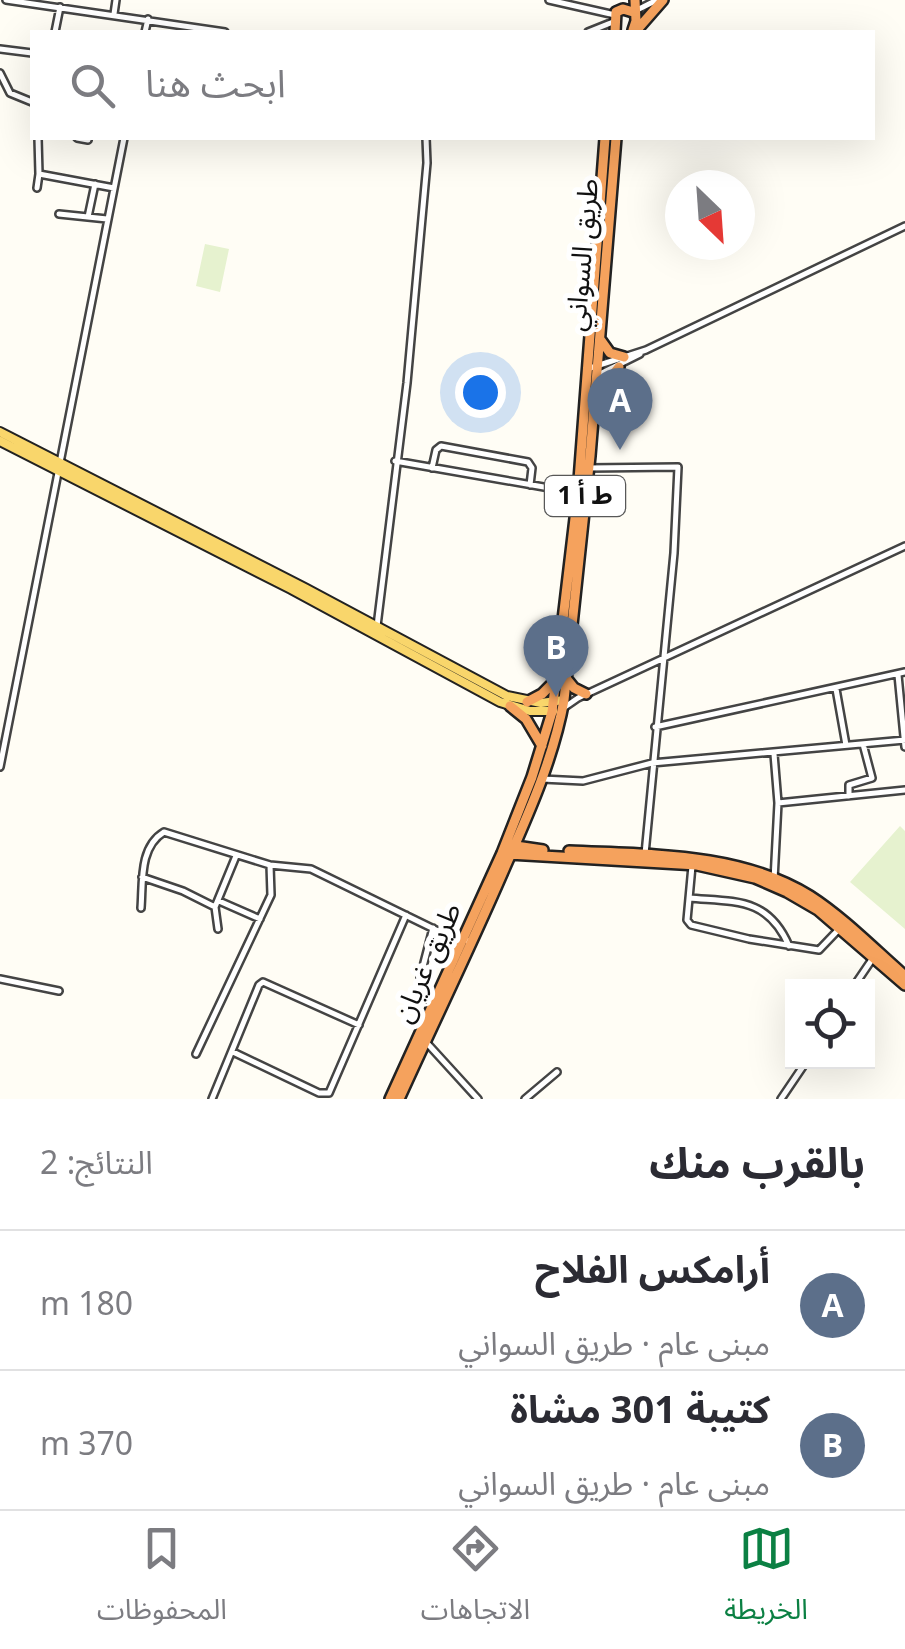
<!DOCTYPE html>
<html lang="ar">
<head>
<meta charset="utf-8">
<style>
  :root { --surface:#fff; --page:#f7f7f7; --text:#2b2b33; --muted:#7c7c81; --line:#e1e1e2; --accent:#0b8043 }
  body { margin:0; font-family:Georgia,"Noto Sans Arabic",serif; background:var(--page); color:var(--text); direction:rtl }
  .controls { position:absolute; right:30px; bottom:30px; display:grid; overflow:hidden; border-radius:0px; box-shadow:0 10px 40px #0002 }
  .controls button { width:90px; height:90px; display:grid; place-items:center; padding:0; border:0; border-bottom:2px solid var(--line); background:var(--surface); color:var(--text); font:50px sans-serif }
  .compass { position:absolute; left:665px; top:170px; width:90px; height:90px; border-radius:50%; background:var(--surface); box-shadow:0 10px 40px #0002; rotate:155deg }
  .you { position:absolute; left:480px; top:392px; width:35px; height:35px; margin:-25px; border:8px solid #fff; border-radius:50%; background:#1a73e8; box-shadow:0 0 0 15px #1a73e833 }
  .badge { display:grid; place-items:center; width:65px; height:65px; border-radius:50%; background:var(--accent); color:#fff; font-size:32px; font-weight:700 }
  .pin { position:absolute; translate:-50% -82px; filter:drop-shadow(0 2px 5px #0008) }
  .pin::after { content:''; position:absolute; top:52px; width:35px; height:30px; background:inherit; clip-path:polygon(0 0,100% 0,50% 100%) }
  .list { margin:0; padding:0; list-style:none }
  h2 { display:flex; justify-content:space-between; align-items:center; height:130px; margin:0; padding:0 40px; font-size:42px }
  h2 small { font-size:32px; font-weight:400; color:var(--muted) }
  .list li { display:grid; grid-template-columns:65px 1fr auto; gap:30px; align-items:center; box-sizing:border-box; height:140px; padding:0 40px; border-top:2px solid var(--line) }
  .list b { display:block; font-size:38px; white-space:nowrap }
  .list p { margin:0; font-size:32px; white-space:nowrap; color:var(--muted) }
  .list em { font-size:32px; font-style:normal; color:var(--muted) }
  .icon { flex:none; width:55px; height:55px; fill:none; stroke:currentColor; stroke-width:2; stroke-linecap:round; stroke-linejoin:round }
  .map { position:relative; flex:none; width:905px; height:1099px; overflow:hidden; direction:ltr }
  .search { position:absolute; background:var(--surface); box-shadow:0 10px 40px #0002; left:30px; right:30px; top:30px; height:110px; display:flex; align-items:center; gap:25px; box-sizing:border-box; padding:0 35px; border-radius:0px; color:var(--muted); font-size:38px }
  .sheet { height:410px; background:var(--surface) }
  nav { display:flex; justify-content:space-around; align-items:center; box-sizing:border-box; height:140px; border-top:2px solid var(--line); background:var(--surface); font-size:28px; color:var(--muted) }
  nav a { display:grid; justify-items:center; gap:5px }
  nav .on { color:var(--accent) }
  .map>svg:first-child { display:block }
</style>
</head>
<body>
<div class="map">
<svg width="905" height="1099" viewBox="0 0 905 1099">
  <rect width="100%" height="100%" fill="#fffdf5"/>
  <path fill="#e6f2cf" d="M205,244L229,249L220,292L196,286Z
    M900,826L905,831V929L850,882Z"/>
  <g fill="none" stroke-linecap="round" stroke-linejoin="round">
    <g stroke="#444" stroke-width="10">
      <path id="minor" d="M6,0L225,32
        M549,0L615,15
        M637,10L657,0
        M114,14L116,0
        M55,32L60,7
        M145,32L148,19
        M588,32L613,22
        M0,49L32,53
        M0,73L10,93L32,102
        M38,138L39,174L114,188
        M77,138L88,140
        M37,188L39,174
        M59,214L107,219
        M88,217L95,184
        M587,369L646,350L905,226
        M596,376L640,354
        M395,461L578,493
        M432,468L436,450L441,446L528,462L532,468L530,485
        M588,468L678,467L674,553L645,854
        M377,626L407,383L427,163L426,138
        M898,675L905,747
        M836,689L846,745
        M565,707L578,698L905,546
        M655,727L905,672
        M774,754L778,803L774,880
        M0,767L124,138
        M542,779L583,781L652,763L905,740
        M849,796V785L872,778L863,744
        M778,803L905,790
        M692,866L687,920L691,925L749,939L819,950L840,928
        M142,877L183,891L215,907
        M689,898C735,902 768,897 789,946
        M219,901L260,919
        M141,908C143,882 139,847 164,832L270,865L311,869L438,931L472,942
        M218,929L215,907L236,856
        M420,978L433,928
        M0,979L59,991
        M854,986L873,958
        M426,1042L478,1099
        M233,1052L319,1093H329L406,915
        M196,1054L271,895L270,865
        M212,1099L259,985L263,982L359,1025
        M525,1099L557,1072
        M781,1099L806,1062"/>
    </g>
    <g stroke="#222" stroke-width="12">
      <path id="major" d="M0,432L305,588L507,696L541,703L564,700
        M0,441L291,589L500,702L530,711H553"/>
    </g>
    <g stroke="#222" stroke-width="14">
      <path id="highway" d="M633,30L636,21L635,0
        M615,32L616,12L623,9L633,12
        M635,32L663,0
        M600,339L610,353L624,357
        M597,395L619,367
        M566,678L574,688L586,694
        M527,702L542,694L555,681
        M510,706L526,719L542,746
        M509,845L543,850
        M569,851C650,855 739,852 810,896C844,918 874,949 905,976
        M509,854L697,865L755,878L787,892L818,910L905,985
        M390,1099L502,853L532,777L552,712L578,493L605,138
        M399,1099C433,1024 469,950 502,874C527,817 553,761 564,700L590,456L616,138"/>
    </g>
    <use href="#minor" stroke="#fff" stroke-width="5"/>
    <use href="#major" stroke="#f9d66b" stroke-width="8"/>
    <use href="#highway" stroke="#f5a25d" stroke-width="9"/>
  </g>
  <g text-anchor="middle" dominant-baseline="central" stroke-width="10" stroke-linejoin="round" paint-order="stroke">
    <rect fill="#fff" stroke="#585858" stroke-width="2.5" x="545" y="476" width="80" height="40" rx="8"/>
    <g font-size="25" font-weight="bold" fill="#111">
      <text x="585" y="496">ط أ 1</text>
    </g>
    <g font-size="28" fill="#111" stroke="#fff">
      <text transform="translate(583 255) rotate(-85)">طريق السواني</text>
      <text transform="translate(428 963) rotate(-66)">طريق غريان</text>
    </g>
  </g>
</svg>
<div class="controls">
<button><svg class="icon" aria-label="locate" viewBox="0 0 24 24"><circle cx="12" cy="12" r="6"/><path d="M12 2v4M12 18v4M2 12h4M18 12h4"/></svg></button>
</div>
<svg class="compass" viewBox="-18 -18 36 36"><path d="M0-13l5 13h-10z" fill="#e53935"/><path d="M0 13l5-13h-10z" fill="#7c7c81"/></svg>
<div class="you"></div>
<div class="pin badge" style="left:620px;top:450px;background:#5c6f8a">A</div>
<div class="pin badge" style="left:556px;top:697px;background:#5c6f8a">B</div>
<div class="search"><svg class="icon" aria-label="search" viewBox="0 0 24 24"><circle cx="10" cy="10" r="6"/><path d="M15 15l6 6"/></svg>ابحث هنا</div>
</div>
<section class="sheet">
<h2>بالقرب منك<small>النتائج: 2</small></h2>
<ul class="list">
<li><span class="badge" style="background:#5c6f8a">A</span><div><b>أرامكس الفلاح</b><p>مبنى عام · طريق السواني</p></div><em>180 m</em></li>
<li><span class="badge" style="background:#5c6f8a">B</span><div><b>كتيبة 301 مشاة</b><p>مبنى عام · طريق السواني</p></div><em>370 m</em></li>
</ul>
</section>
<nav>
<a class="on"><svg class="icon" aria-label="map" viewBox="0 0 24 24"><path d="M3 6l6-2 6 2 6-2v14l-6 2-6-2-6 2zM9 4v14M15 6v14"/></svg>الخريطة</a>
<a><svg class="icon" aria-label="directions" viewBox="0 0 24 24"><path d="M12 3l9 9-9 9-9-9zM9 14v-3h6M13 9l2 2-2 2"/></svg>الاتجاهات</a>
<a><svg class="icon" aria-label="saved" viewBox="0 0 24 24"><path d="M7 4h10v16l-5-4-5 4z"/></svg>المحفوظات</a>
</nav>
</body>
</html>
